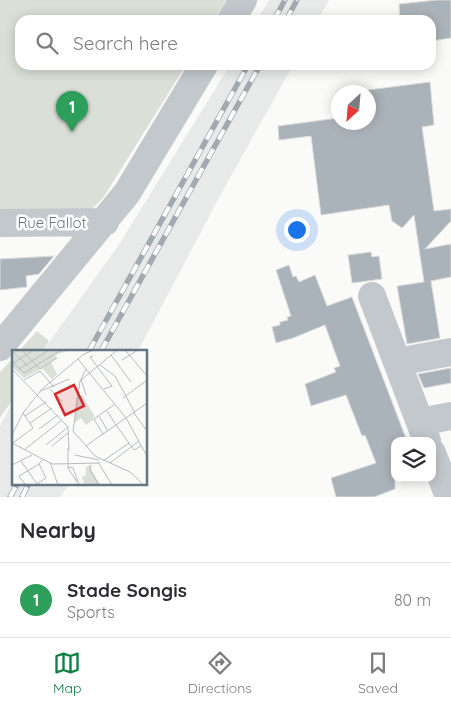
<!DOCTYPE html>
<html lang="en">
<head>
<meta charset="utf-8">
<style>
  :root { --surface:#fff; --page:#f7f7f7; --text:#2b2b33; --muted:#7c7c81; --line:#e1e1e2; --accent:#0b8043 }
  body { margin:0; font-family:Quicksand,sans-serif; background:var(--page); color:var(--text) }
  .controls { position:absolute; right:15px; bottom:15px; display:grid; overflow:hidden; border-radius:10px; box-shadow:0 2px 12px #0003 }
  .controls button { width:45px; height:45px; display:grid; place-items:center; padding:0; border:0; border-bottom:1px solid var(--line); background:var(--surface); color:var(--text); font:25px sans-serif }
  .compass { position:absolute; left:331px; top:85px; width:45px; height:45px; border-radius:50%; background:var(--surface); box-shadow:0 2px 12px #0003; rotate:206deg }
  .you { position:absolute; left:296px; top:229px; width:18px; height:18px; margin:-12px; border:4px solid #fff; border-radius:50%; background:#1a73e8; box-shadow:0 0 0 8px #1a73e833 }
  .badge { display:grid; place-items:center; width:32px; height:32px; border-radius:50%; background:var(--accent); color:#fff; font-size:16px; font-weight:700 }
  .pin { position:absolute; translate:-50% -41px; filter:drop-shadow(0 1px 2px #0008) }
  .pin::after { content:''; position:absolute; top:26px; width:18px; height:15px; background:inherit; clip-path:polygon(0 0,100% 0,50% 100%) }
  .list { margin:0; padding:0; list-style:none }
  h2 { display:flex; justify-content:space-between; align-items:center; height:65px; margin:0; padding:0 20px; font-size:21px }
  h2 small { font-size:16px; font-weight:400; color:var(--muted) }
  .list li { display:grid; grid-template-columns:32px 1fr auto; gap:15px; align-items:center; box-sizing:border-box; height:75px; padding:0 20px; border-top:1px solid var(--line) }
  .list b { display:block; font-size:19px; white-space:nowrap }
  .list p { margin:0; font-size:16px; white-space:nowrap; color:var(--muted) }
  .list em { font-size:16px; font-style:normal; color:var(--muted) }
  .icon { flex:none; width:28px; height:28px; fill:none; stroke:currentColor; stroke-width:2; stroke-linecap:round; stroke-linejoin:round }
  .map { position:relative; flex:none; width:451px; height:497px; overflow:hidden }
  .search { position:absolute; background:var(--surface); box-shadow:0 2px 12px #0003; left:15px; right:15px; top:15px; height:55px; display:flex; align-items:center; gap:12px; box-sizing:border-box; padding:0 18px; border-radius:15px; color:var(--muted); font-size:19px }
  .sheet { height:140px; background:var(--surface) }
  nav { display:flex; justify-content:space-around; align-items:center; box-sizing:border-box; height:70px; border-top:1px solid var(--line); background:var(--surface); font-size:14px; color:var(--muted) }
  nav a { display:grid; justify-items:center; gap:2px }
  nav .on { color:var(--accent) }
  .map>svg:first-child { display:block }
</style>
</head>
<body>
<div class="map">
<svg width="451" height="497" viewBox="0 0 451 497">
  <rect width="100%" height="100%" fill="#fafaf8"/>
  <path fill="#e8e9e9" d="M269,0H329L318,20H257Z
    M230,65H293L221,194L138,351H43L120,243Z
    M14,399V483H69L61,497H0V426Z"/>
  <path fill="#dadfd7" d="M0,0H226L214,20H20V65H186L103,198L91,210L0,217Z
    M37,331L49,341L43,351H19Z
    M14,357V398L0,418V372Z"/>
  <path fill="#aab3b9" stroke="#dcdcda" d="M437,0H451V38L431,41V20H400L399,4Z
    M430,82L434,125L422,127L434,211L451,209V221L425,249L451,244V277L431,281L440,338L407,344L397,286L424,282L414,215L402,228L392,221L389,205L321,215L311,136L279,140L278,126L338,118V122H368V90Z
    M371,252L372,257L379,256L382,279L352,283L348,255Z
    M54,256L39,274L26,276L27,287L0,290V259Z
    M289,265L293,277L296,276L299,282L315,275L327,306L352,297L407,441H395V489L374,497H336L331,478L376,463L365,435L362,436L346,395L311,406L305,384L336,372L334,368L340,366L325,325L293,338L276,343L272,327L280,325V322L288,320L287,317L291,316L276,270Z
    M451,368V383L424,388L418,374Z"/>
  <g fill="none" stroke-linecap="round" stroke-linejoin="round">
    <path stroke="#c3c8cc" stroke-width="28" d="M231,20L243,0
      M0,223L105,222
      M372,296L427,441
      M0,347L127,193L204,65
      M397,362L451,352
      M420,422L451,416
      M432,453L449,497"/>
    <g stroke="#a2aab0" stroke-width="5.5">
      <path id="rail" d="M274,20L285,0
        M286,20L297,0
        M89,351L248,65
        M101,351L260,65
        M10,497L18,483
        M22,497L29,483"/>
    </g>
    <use href="#rail" stroke="#fff" stroke-width="4" stroke-dasharray="11" stroke-linecap="butt"/>
  </g>
  <g text-anchor="middle" dominant-baseline="central" stroke-width="5" stroke-linejoin="round" paint-order="stroke">
    <g font-size="15" fill="#657683" stroke="#fff">
      <text x="52" y="222">Rue Fallot</text>
    </g>
  </g>
  <g transform="translate(12 350)">
    <rect width="135" height="135" fill="#fafaf8"/>
    <path d="M0,0H56V1L43,5L45,8L39,12L45,24L40,29L30,18L12,28L0,17ZM70,45L82,65L81,70L74,75L69,68L62,73L64,48ZM78,115L79,119L88,135H73L70,127L74,125V117Z" fill="#dadfd7"/>
    <path fill="none" stroke="#b5bdc2" stroke-width="1" d="M10,0L28,19L45,8M105,0L68,31L61,81L83,106L118,122L132,135M113,0L135,26M0,1L16,16M99,5L119,32M81,6L78,7L100,36L92,39M66,9L114,68L135,106M110,10L126,0M0,12L12,23L49,0M1,13L22,0M88,15L103,26L123,63M0,19L56,77M7,19L37,0M74,19L69,29L74,45M12,30L28,21L42,37M38,39L50,51M29,41L57,29M111,48L135,30M95,61L104,75M122,63L135,81M13,66L34,52M87,66L96,81M18,73L40,58M104,75L122,100L129,96M56,77L57,100M27,79L46,65M91,84L82,69L103,54M0,85L11,63L30,39L72,4L82,0M0,93L40,114L88,113M1,93L21,78L11,63M34,95L56,77M40,96L56,83M74,96L135,53M56,98V118L65,132M12,100L50,70M63,105L87,110M9,111L25,134L34,128L27,114L30,110M91,111L117,93M38,112L46,135M86,112L100,135M98,113L127,91M0,115L20,105M79,115L78,120L87,135M56,117L61,118L67,135M13,134L7,126L27,114"/>
    <path fill="#d62828" fill-opacity="0.15" stroke="#d62828" stroke-width="2.5" d="M62,35L72,56L53,65L43,44Z"/>
    <rect width="135" height="135" fill="none" stroke="#657683" stroke-width="2.5"/>
  </g>
</svg>
<div class="controls">
<button><svg class="icon" aria-label="layers" viewBox="0 0 24 24"><path d="M12 4l9 5-9 5-9-5zM3 14l9 5 9-5"/></svg></button>
</div>
<svg class="compass" viewBox="-18 -18 36 36"><path d="M0-13l5 13h-10z" fill="#e53935"/><path d="M0 13l5-13h-10z" fill="#7c7c81"/></svg>
<div class="you"></div>
<div class="pin badge" style="left:72px;top:132px;background:#2e9e5b">1</div>
<div class="search"><svg class="icon" aria-label="search" viewBox="0 0 24 24"><circle cx="10" cy="10" r="6"/><path d="M15 15l6 6"/></svg>Search here</div>
</div>
<section class="sheet">
<h2>Nearby<small></small></h2>
<ul class="list">
<li><span class="badge" style="background:#2e9e5b">1</span><div><b>Stade Songis</b><p>Sports</p></div><em>80 m</em></li>
</ul>
</section>
<nav>
<a class="on"><svg class="icon" aria-label="map" viewBox="0 0 24 24"><path d="M3 6l6-2 6 2 6-2v14l-6 2-6-2-6 2zM9 4v14M15 6v14"/></svg>Map</a>
<a><svg class="icon" aria-label="directions" viewBox="0 0 24 24"><path d="M12 3l9 9-9 9-9-9zM9 14v-3h6M13 9l2 2-2 2"/></svg>Directions</a>
<a><svg class="icon" aria-label="saved" viewBox="0 0 24 24"><path d="M7 4h10v16l-5-4-5 4z"/></svg>Saved</a>
</nav>
</body>
</html>
